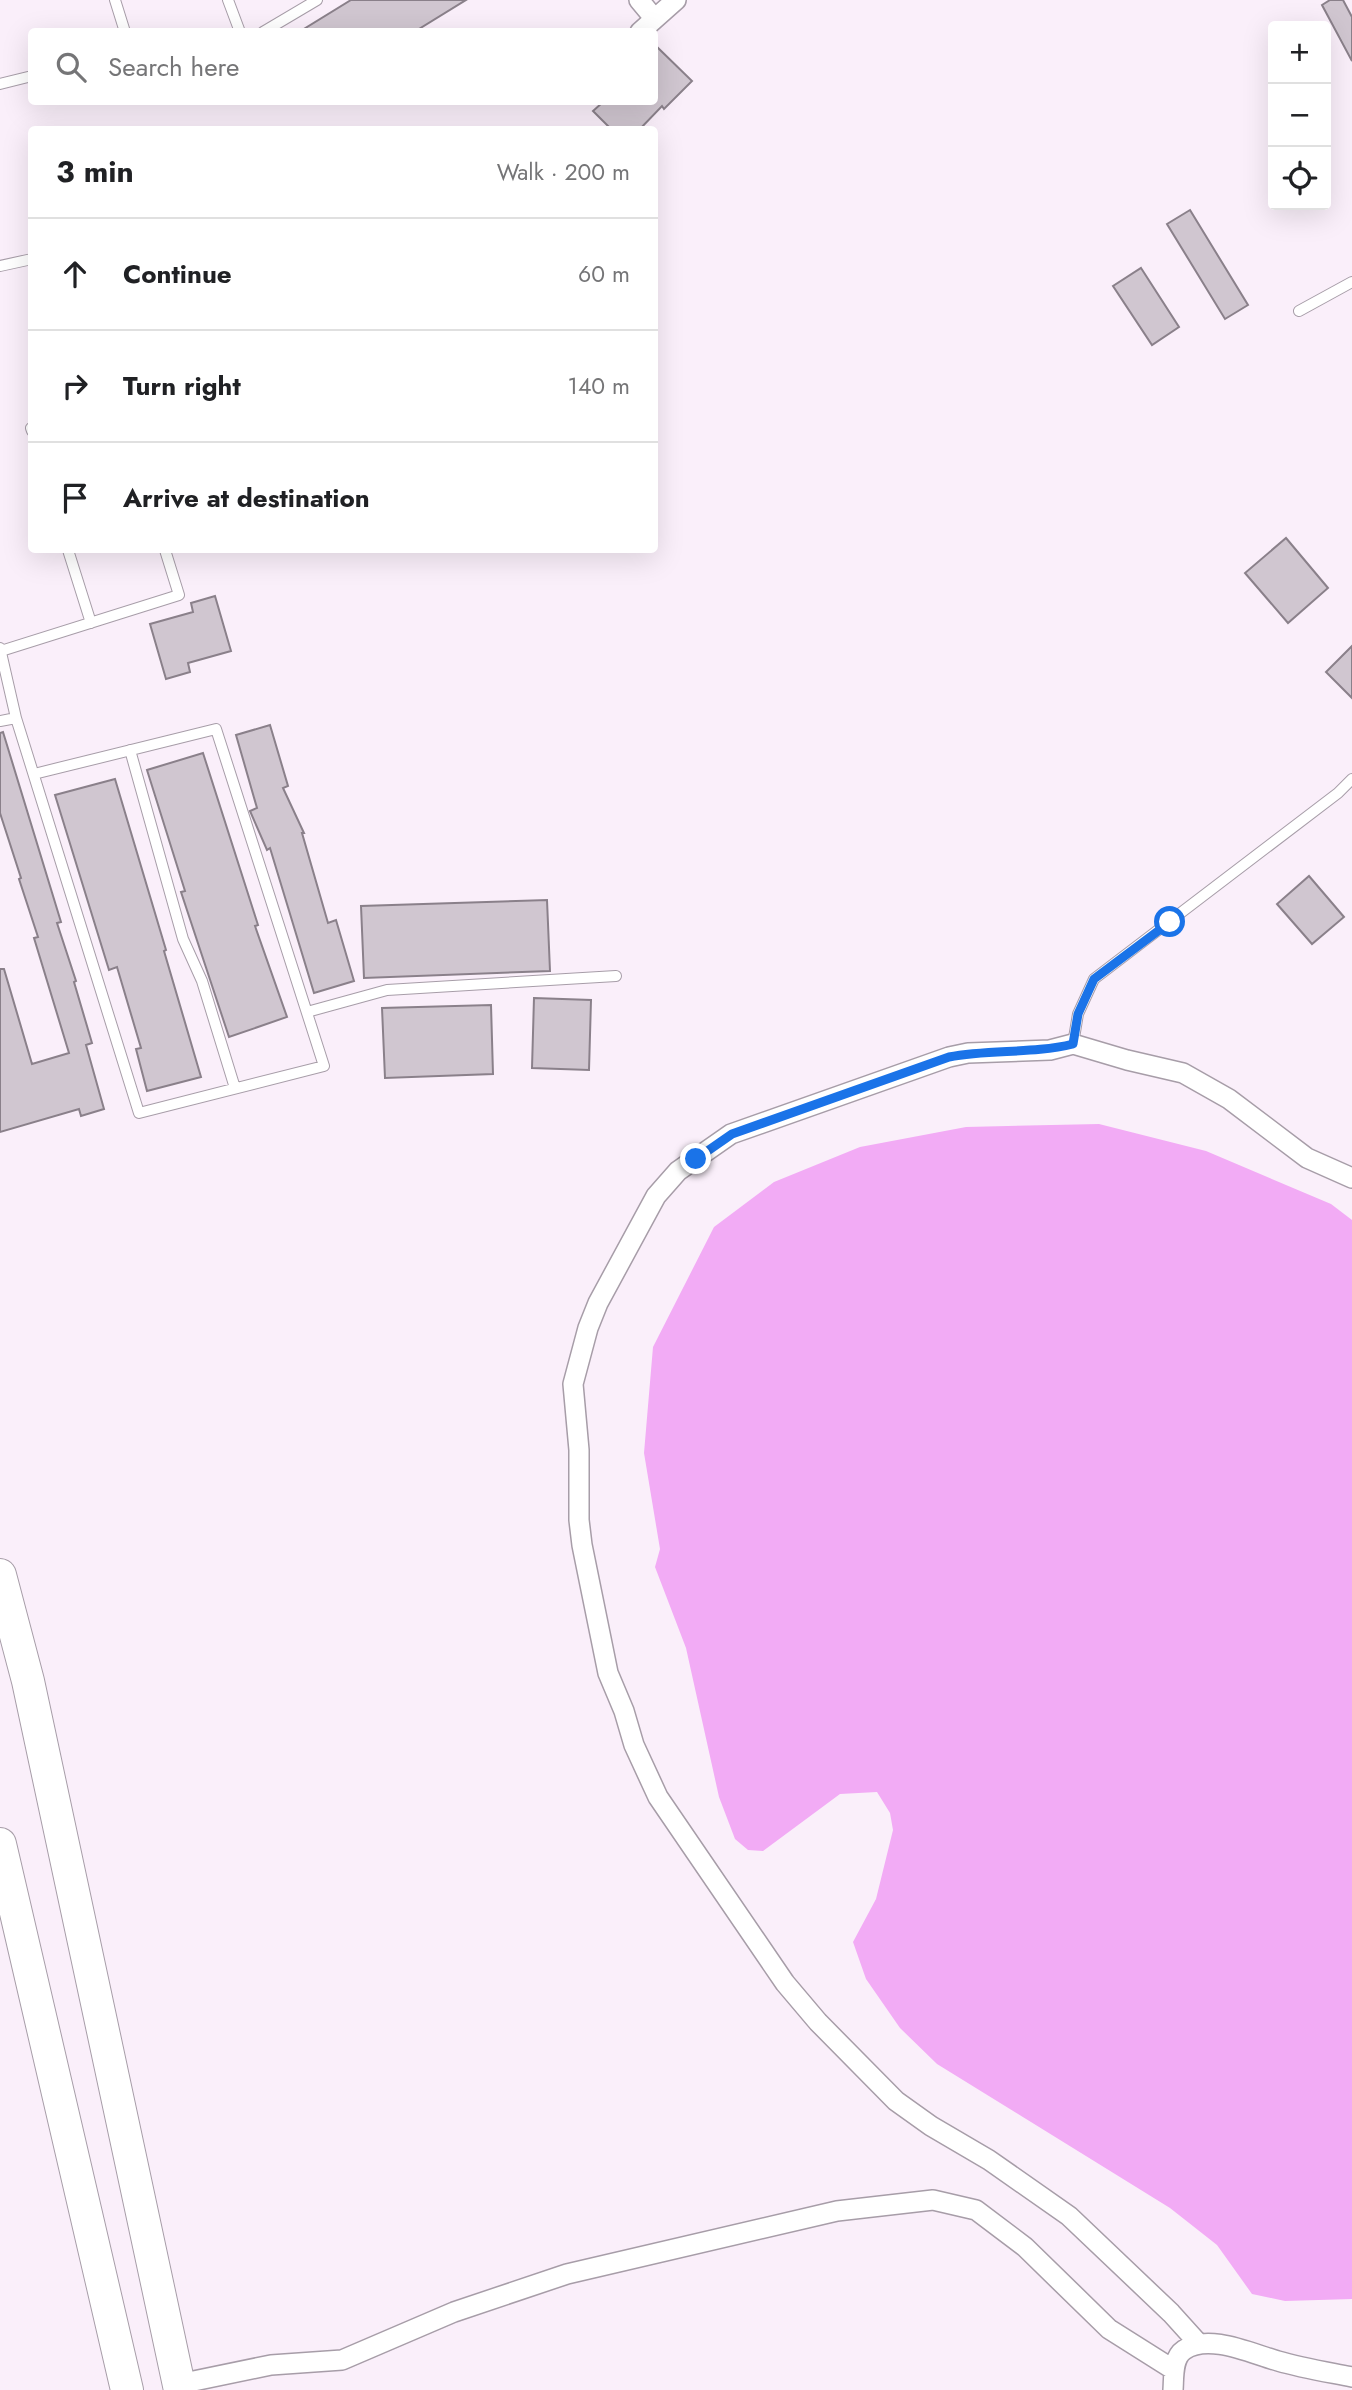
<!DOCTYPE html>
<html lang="en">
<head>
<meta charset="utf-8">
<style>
  :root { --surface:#fff; --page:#f6f6f6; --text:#202124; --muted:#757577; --line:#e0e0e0 }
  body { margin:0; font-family:Jost,sans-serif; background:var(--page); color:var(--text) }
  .controls { position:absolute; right:21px; top:21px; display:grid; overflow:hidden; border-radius:7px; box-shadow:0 7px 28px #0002 }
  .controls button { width:63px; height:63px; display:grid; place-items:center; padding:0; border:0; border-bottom:2px solid var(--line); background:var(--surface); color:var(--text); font:35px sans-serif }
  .stop { position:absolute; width:21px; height:21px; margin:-16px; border:5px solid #1a73e8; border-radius:50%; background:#fff }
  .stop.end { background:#1a73e8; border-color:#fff; box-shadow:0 2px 7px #0008 }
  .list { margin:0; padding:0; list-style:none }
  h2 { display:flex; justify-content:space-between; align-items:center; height:91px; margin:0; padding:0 28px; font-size:30px }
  h2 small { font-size:23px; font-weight:400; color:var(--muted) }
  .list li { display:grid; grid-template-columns:46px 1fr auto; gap:21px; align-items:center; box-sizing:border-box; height:112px; padding:0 28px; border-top:2px solid var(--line) }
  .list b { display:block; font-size:26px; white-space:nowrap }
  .list em { font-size:23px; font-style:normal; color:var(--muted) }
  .icon { flex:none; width:38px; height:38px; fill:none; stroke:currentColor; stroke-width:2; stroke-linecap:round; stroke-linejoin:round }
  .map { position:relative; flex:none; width:1352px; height:2390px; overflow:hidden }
  .search { position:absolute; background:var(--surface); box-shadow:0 7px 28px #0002; left:28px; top:28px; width:630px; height:77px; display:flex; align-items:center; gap:18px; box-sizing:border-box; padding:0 24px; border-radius:7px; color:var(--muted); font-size:26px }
  .panel { position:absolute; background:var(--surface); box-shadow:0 7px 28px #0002; left:28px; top:126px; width:630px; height:427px; border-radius:7px }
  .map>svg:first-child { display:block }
</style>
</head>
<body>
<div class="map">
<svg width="1352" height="2390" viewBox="0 0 1352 2390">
  <rect width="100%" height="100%" fill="#faeffa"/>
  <path fill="#f2abf5" d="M1099,1124L1206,1151L1331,1204L1352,1220V2299L1285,2301L1252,2294L1217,2245L1170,2208L937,2064L900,2028L866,1979L853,1942L876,1899L893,1830L890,1813L877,1792L840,1794L763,1851L748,1850L735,1839L719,1797L686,1648L655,1567L660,1549L644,1453L653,1347L714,1227L774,1182L860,1147L966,1127Z"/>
  <path fill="#d0c6d0" stroke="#8a808a" stroke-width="2" d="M351,0H466L414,32H299Z
    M1330,0H1343L1352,17V61L1322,5Z
    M654,44L692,81L664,109L662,106L639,130H612L593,111L603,102H654Z
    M1190,210L1248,305L1225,319L1167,224Z
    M1141,268L1179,327L1152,345L1113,286Z
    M1286,538L1328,588L1288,623L1245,573Z
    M215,596L231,651L188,663L190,672L166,679L150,624L193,612L191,603Z
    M1352,646V698L1326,672Z
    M270,725L288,786L283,788L304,833H302L328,923L336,920L354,981L314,993L270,848L267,850L250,811L257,808L236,735Z
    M3,732L61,922L57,923L76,981L74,982L92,1043L86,1045L104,1109L81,1116L79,1109L0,1132V969H4L32,1064L69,1053L34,938L38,937L19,879L21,878L0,813V733Z
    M203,753L258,925L255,926L287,1017L229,1037L181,892L185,891L147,770Z
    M115,779L166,950L164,951L201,1077L147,1091L136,1049L141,1048L117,967L109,970L55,795Z
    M1309,876L1344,917L1312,944L1277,904Z
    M547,900L550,971L364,978L361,906Z
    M534,998L591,1000L589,1070L532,1068Z
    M491,1005L493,1074L385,1078L382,1008Z"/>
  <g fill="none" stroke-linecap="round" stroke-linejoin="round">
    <g stroke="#a79da8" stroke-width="12">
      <path id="service" d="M115,0L125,32
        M228,0L240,32
        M263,32L317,0
        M0,84L32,76
        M0,266L32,259
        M1299,311L1352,282
        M31,428L32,431
        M68,550L91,623
        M0,648L16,718L0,721
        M1,651L179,595L165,550
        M16,718L139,1113L324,1066L216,729L34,774
        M130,750L183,939L202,981L235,1088
        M307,1012L387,990L616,976
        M1073,1044L1078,1014L1094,979L1338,793L1352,779"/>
    </g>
    <g stroke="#a79da8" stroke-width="22">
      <path id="minor" d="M639,0L654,18
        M640,32L676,0
        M1199,2344L1171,2313L1069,2216L989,2160L931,2126L896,2101L818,2022L785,1983L658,1797L634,1745L624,1711L608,1673L582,1545L579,1520V1450L573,1384L588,1328L598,1303L656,1196L678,1171L731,1134L949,1057L968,1053L1050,1050L1073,1044L1127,1060L1183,1073L1229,1099L1307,1158L1352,1178
        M179,2384L271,2365L342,2360L454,2312L567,2274L837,2211L933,2200L976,2210L1025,2247L1109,2329L1174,2370
        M1173,2390C1174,2378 1172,2358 1184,2350C1209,2333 1252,2354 1278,2361C1302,2368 1327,2372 1352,2377"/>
    </g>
    <g stroke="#a79da8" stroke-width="34">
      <path id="trunk" d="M0,1575L28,1681L180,2390
        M0,1844L127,2390"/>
    </g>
    <use href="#service" stroke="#fff" stroke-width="10"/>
    <use href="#minor" stroke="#fff" stroke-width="19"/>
    <use href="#trunk" stroke="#fff" stroke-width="32"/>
  </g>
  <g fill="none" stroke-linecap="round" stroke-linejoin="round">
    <path stroke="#1a73e8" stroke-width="9" d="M696,1159L732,1134L949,1057C990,1049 1033,1054 1073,1044L1078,1014L1094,979L1170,922"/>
  </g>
</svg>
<div class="controls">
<button>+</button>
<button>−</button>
<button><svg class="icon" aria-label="locate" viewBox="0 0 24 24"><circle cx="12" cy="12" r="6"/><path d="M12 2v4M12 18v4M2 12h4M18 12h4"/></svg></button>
</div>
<div class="stop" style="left:1170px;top:922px"></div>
<div class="stop end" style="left:696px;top:1159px"></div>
<div class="search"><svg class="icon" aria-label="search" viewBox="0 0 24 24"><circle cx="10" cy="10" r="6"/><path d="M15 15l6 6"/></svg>Search here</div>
<section class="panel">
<h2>3 min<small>Walk · 200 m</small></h2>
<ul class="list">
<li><svg class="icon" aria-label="ahead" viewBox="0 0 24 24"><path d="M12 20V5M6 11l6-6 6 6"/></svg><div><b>Continue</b></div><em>60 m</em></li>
<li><svg class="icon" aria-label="right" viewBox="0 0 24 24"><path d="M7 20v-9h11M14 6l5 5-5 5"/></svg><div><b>Turn right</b></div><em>140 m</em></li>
<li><svg class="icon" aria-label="arrive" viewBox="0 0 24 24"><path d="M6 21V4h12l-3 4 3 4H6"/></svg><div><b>Arrive at destination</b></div></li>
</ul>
</section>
</div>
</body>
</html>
